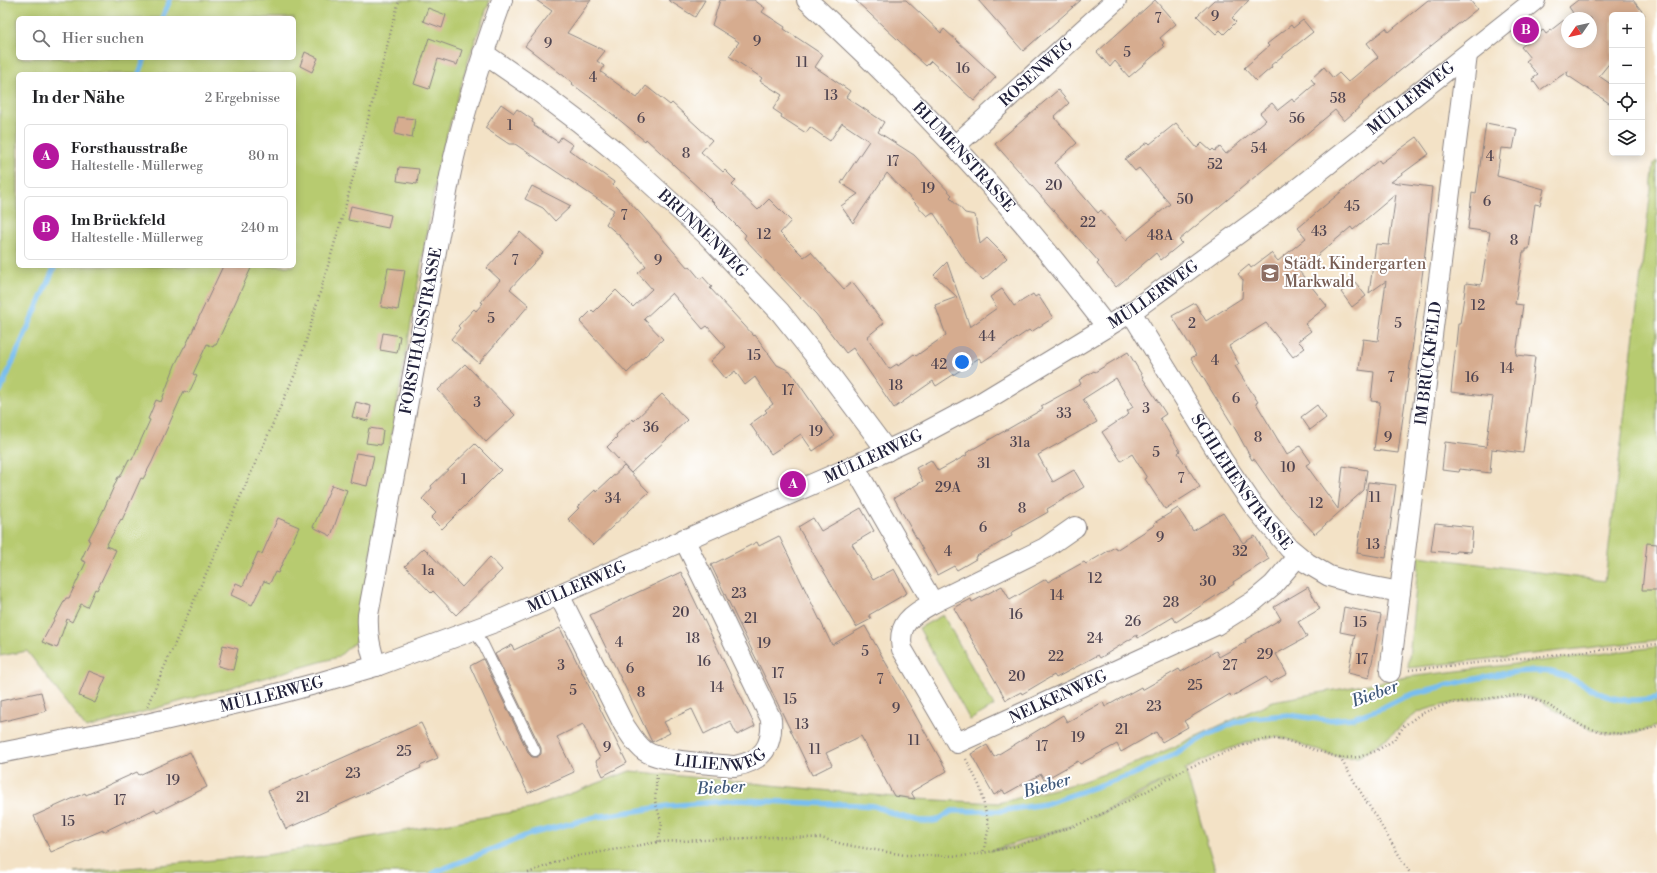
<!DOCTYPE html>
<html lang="de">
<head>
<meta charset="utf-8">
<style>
  :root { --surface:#fff; --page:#f2f2f2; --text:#202124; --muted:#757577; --line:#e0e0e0; --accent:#b5179e }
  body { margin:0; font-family:"Libre Bodoni",serif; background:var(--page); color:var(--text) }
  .controls { position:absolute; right:12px; top:12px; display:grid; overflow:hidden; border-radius:6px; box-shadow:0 2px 10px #0003 }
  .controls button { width:36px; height:36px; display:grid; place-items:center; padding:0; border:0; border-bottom:1px solid var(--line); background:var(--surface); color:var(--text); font:20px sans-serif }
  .compass { position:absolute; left:1561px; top:12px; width:36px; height:36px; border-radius:50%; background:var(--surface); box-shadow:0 2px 10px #0003; rotate:236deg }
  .you { position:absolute; left:962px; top:362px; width:14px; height:14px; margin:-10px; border:3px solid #fff; border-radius:50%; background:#1a73e8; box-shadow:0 0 0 6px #1a73e833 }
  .badge { display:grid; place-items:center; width:26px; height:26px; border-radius:50%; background:var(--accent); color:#fff; font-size:13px; font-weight:700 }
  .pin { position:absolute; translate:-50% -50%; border:2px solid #fff; box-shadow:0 1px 4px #0006 }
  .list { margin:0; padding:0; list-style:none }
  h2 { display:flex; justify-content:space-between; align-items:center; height:52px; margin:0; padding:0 16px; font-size:17px }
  h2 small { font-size:13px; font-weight:400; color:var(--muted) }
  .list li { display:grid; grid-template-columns:26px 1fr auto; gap:12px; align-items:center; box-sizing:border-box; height:64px; margin:0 8px 8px; padding:0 8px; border:1px solid var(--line); border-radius:6px }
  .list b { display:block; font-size:15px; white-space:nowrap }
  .list p { margin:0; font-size:13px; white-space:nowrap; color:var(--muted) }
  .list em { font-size:13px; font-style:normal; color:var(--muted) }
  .icon { flex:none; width:22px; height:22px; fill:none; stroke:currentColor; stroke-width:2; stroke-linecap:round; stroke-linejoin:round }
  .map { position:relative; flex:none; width:1657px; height:873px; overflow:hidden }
  .search { position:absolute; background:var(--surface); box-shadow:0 2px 10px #0003; left:16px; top:16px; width:280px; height:44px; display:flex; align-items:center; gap:10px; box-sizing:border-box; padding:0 14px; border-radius:6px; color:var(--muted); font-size:15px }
  .panel { position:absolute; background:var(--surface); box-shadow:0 2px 10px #0003; left:16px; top:72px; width:280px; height:196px; border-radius:6px }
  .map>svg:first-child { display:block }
</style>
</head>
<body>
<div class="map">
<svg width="1657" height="873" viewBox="0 0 1657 873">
  <rect width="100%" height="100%" fill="#fff"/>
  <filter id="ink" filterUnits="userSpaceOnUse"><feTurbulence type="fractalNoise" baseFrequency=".025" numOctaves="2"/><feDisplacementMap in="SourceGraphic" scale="8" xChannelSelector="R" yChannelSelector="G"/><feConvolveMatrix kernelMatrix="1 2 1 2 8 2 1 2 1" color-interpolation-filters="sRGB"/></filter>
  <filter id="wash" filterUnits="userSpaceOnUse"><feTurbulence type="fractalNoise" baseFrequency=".012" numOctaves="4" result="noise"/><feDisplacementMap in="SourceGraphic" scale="16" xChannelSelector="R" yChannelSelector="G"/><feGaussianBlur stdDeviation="0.9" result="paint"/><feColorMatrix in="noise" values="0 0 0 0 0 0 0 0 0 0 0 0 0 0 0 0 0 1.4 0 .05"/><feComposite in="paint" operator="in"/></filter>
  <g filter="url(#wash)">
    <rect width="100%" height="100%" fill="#f3e2c6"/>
    <path fill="#b7cb6f" stroke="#6c7655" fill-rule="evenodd" d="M0,0H490L470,55L439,162L356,641L338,657L86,728L27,651L0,656ZM18,18H294V58H18ZM18,74H294V266H18Z
      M1657,161V640L1408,668L1419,556L1605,581L1654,163Z
      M943,615L994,706L970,720L919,628Z
      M1657,647V726C1621,740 1595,735 1563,715C1547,705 1535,696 1516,695C1500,695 1428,705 1416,714C1407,720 1399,728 1391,735C1384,740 1377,744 1371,749C1367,751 1362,756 1358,757C1334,761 1305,743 1282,738C1256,733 1210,758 1185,769L1216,873H75L267,855L530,809L630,771L841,792L915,799L998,803L1078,783L1147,759L1273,701L1408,677ZM1171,777L1140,795L1093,818V817ZM1074,825L1017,846L990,851Z"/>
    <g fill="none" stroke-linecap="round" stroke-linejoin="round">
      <path stroke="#78beef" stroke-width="5.5" d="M162,18L170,0
        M139,74L145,58
        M0,391L55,266
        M433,873L530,834L596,817L668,806L737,800L860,805L874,806L899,816L920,821H933L938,820L952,811H1000L1045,804L1136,773L1176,753L1207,735L1234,723L1251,718L1288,715L1326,720L1353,718L1384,707L1402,698L1416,693C1454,684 1518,665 1555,673C1571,677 1583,685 1597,692C1616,702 1636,701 1657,698"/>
    </g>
    <g id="blocks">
      <path fill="#d6ac8f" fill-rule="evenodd" d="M536,0H591L567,33L605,51L597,61L604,66L601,72L637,98L646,86L670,105L672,103L712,140L701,152L723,172L725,170L736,181L732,185L758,210L769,199L791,221L780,233L804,257L811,252L844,289L852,282L884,323L867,337L889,369L897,364L898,366L914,354L916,356L946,335L935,305L957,297L934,275L947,262L970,327L997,308L990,297L1002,289L1014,306L1033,294L1035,297L1038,295L1053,318L1031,332L1029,330L982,362L979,358L936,386L933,381L894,408L853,348L846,353L816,314L744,238L746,235L703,192L646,139L645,141L611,113L572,84L573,83L525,46L552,11Z
        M668,0H705L695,17Z
        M720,0H754L765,8L762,12L785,27L784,29L823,55L815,67L850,91L846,97L884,122L878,132L914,155L952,195L950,197L965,213L975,215L980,244L987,238L1007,258L983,280L966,262L933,212L927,216L887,173L853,223L841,206L858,194L841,183L869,141L842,123L830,141L810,127L806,133L781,117L782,115L773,109L782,95L760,81L762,78L729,56L739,42L712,25Z
        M855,0H906L941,33L944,29L996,77L974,101L931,61L926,66Z
        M978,0H1081L1023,51Z
        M1155,0L1176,24L1160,38L1164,43L1162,45L1164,47L1129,77L1115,61L1110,67L1097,52Z
        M1214,0H1249L1232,18L1236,22L1224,34L1220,30L1216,34L1197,16Z
        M1428,0H1470L1477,9L1396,74L1362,103L1363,104L1344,121L1335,110L1179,240L1182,243L1161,260L1156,253L1116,287L1097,264L1099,262L995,144L1058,90L1069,103L1054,117L1077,143L1055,163L1098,213L1101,210L1126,240L1170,204L1139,168L1135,171L1125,159L1148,142L1150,144L1176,123L1197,148L1202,143L1211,151L1213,149L1215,151L1220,147L1226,154L1266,120L1260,113L1272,103L1278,110L1292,99L1294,102L1315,84L1311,79L1324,67L1333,78L1339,73L1348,82L1378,57L1367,43L1386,28L1389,32Z
        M1578,0H1633L1645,15H1612V60L1599,76L1612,85V105L1567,75L1568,71L1540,90L1532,79L1538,75L1526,61L1530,58L1521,47L1543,30L1546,34L1573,13L1569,7ZM1567,18H1591V42H1567Z
        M428,8L446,15L442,28L423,21Z
        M1303,20L1313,32L1271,65L1272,67L1256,81L1244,68L1269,46L1267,44L1291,25L1293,28Z
        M429,38L462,50L457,65L438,59L429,89L414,84Z
        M305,52L318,58L312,72L300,66Z
        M501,104L514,113L517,109L533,120L532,122L535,124L534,126L558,142L561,137L573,145L569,150L614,182L613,185L641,214L688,268L690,267L700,279L703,277L712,287L710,288L754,336L755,335L777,365L790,371L835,436L813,451L801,434L771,454L750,424L767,412L765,410L773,404L755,377L745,385L735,371L725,379L710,361L726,347L707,326L703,329L672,293L644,319L663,339L627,373L580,322L592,310L594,312L616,290L633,307L652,289L638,273L646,266L620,236L606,224L614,210L515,144H509L485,128Z
        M398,117L415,119L412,138L395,134Z
        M1486,123L1517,129L1513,149L1501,148L1497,176L1544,189L1540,205L1535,204L1529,249H1526V252H1523L1515,304L1523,305L1516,355L1535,357L1523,453L1492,449L1490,473L1460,469L1459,472L1442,470L1445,442L1486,447L1493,397L1451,392L1458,324H1460L1466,283L1481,285L1490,232L1468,229L1472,193L1476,194Z
        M1417,137L1429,154L1391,182L1432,187L1424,262L1398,453L1374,450L1380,402L1371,401L1374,372L1359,370L1363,339L1378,341L1386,281L1369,293L1376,244L1389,245L1396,194L1353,230L1351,227L1299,271L1327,306L1305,324L1311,331L1298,341L1305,348L1293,357L1266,323L1229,346L1239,364L1235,366L1258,402L1256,403L1287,455L1300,446L1311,462L1306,465L1338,509L1343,466L1367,470L1364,490L1315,534L1281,497L1254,459L1252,460L1237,432L1191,358L1196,355L1172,316L1195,303L1206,321L1242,298L1243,280L1238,274L1249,265L1251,268L1271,253L1278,261L1306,238L1298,228L1379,160L1381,163Z
        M399,167L419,169L417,184L397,181Z
        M532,186L571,206L555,221L543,208L525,199Z
        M351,206L391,215L388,228L348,220Z
        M520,232L543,253L510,289L529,305L479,363L451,339L460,328L458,326L474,309L476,311L483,303L481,302L500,280L487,268Z
        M223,266H252L216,345H214L213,347L207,344L193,374L197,376L189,393L184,391L152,462L143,479L141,478L122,520L121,519L106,546L116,550L97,590L95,589L87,607L81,604L72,622L67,619L57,648L42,642L66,598H69L86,562L81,560L90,541L88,540L103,511L118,477H120L129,459L132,460L150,420L148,419L156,400L161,402L175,365L184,347H185Z
        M388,268L405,270L398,310L381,307Z
        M1355,282L1366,296L1352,307L1341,292Z
        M383,333L400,336L397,353L380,350Z
        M1128,352L1143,377H1142L1166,414L1160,418L1180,451L1178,453L1200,487L1165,509L1145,479L1147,478L1132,454L1121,461L1102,432L1129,414L1127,411L1133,407L1116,378L1083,399L1097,422L1038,455L1053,482L1074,470L1084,487L1047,509L1048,512L1011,533L1012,536L975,557L976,559L957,570L954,566L937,575L894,498L923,481L916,468L931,460L938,471L967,455L966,453L1043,409L1041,406L1081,384L1079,380L1094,371L1095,372Z
        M465,364L515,415L486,442L438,390Z
        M662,394L687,420L631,473L607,447L617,437L616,435L633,419L634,421Z
        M356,402L371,406L368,421L352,417Z
        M1317,405L1326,418L1310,430L1301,417Z
        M369,428L383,430L381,445L366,443Z
        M475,444L501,470L442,529L431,518L436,513L422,499L432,488L431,486Z
        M356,453L374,456L367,486L350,482Z
        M624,466L649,492L593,545L568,519L579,508L577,507L595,490L596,492Z
        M1368,482L1396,485L1386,558L1357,553Z
        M332,485L347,490L331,536L313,527Z
        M861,508L874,531L852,544L873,580L894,569L907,593L869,615L871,619L856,627L798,527L813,518L821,531Z
        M1178,508L1193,531L1223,513L1243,543L1255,536L1269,559L1233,582L1234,584L1176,622L1173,617L1138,638L1137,635L1100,658L1098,655L1056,678L1054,675L1022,694L1021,692L1006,700L954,608L971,599L972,602L1002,586L1010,600L1046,579L1048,582L1084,562L1086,564L1115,547L1116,550L1155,525L1154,523Z
        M278,518L299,527L278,573L275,572L270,583L264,581L252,605L231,595L236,583L243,586L258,552L262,554Z
        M1435,523L1473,527L1471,552L1456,551L1455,553L1431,551Z
        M779,536L832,645L865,626L947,771L911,792L915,799L894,796L861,736L826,753L832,765L812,775L711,565L757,542L759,546Z
        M1647,543L1657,544V590H1642Z
        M424,548L462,587L490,557L502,570L456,615L433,591L431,593L405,566Z
        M681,572L755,726L737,735L730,721L704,734L692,709L664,722L670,733L652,742L590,615Z
        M1308,587L1320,609L1298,622L1307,637L1276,654L1287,674L1270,683L1266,677L1231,697L1230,694L1184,721L1188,727L1162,742L1156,732L1121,752L1117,744L1080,764L1078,761L1044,780L1041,774L1005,794L1003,790L994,795L971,754L987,745L994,757L1063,715L1067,722L1103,702L1105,707L1141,687L1142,690L1179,669L1181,672L1216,651L1219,657L1246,642L1245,640L1281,619L1274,607Z
        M1344,607L1381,615L1369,678L1348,673L1355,635L1340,632Z
        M560,628L627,763L603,776L596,761L600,758L583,724L557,737L574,772L528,793L470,666L483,659L529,754L532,757H537L541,754V748L495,654L512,645L514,650Z
        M223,645L238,649L233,670L218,666Z
        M89,671L104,677H106L95,703L79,696Z
        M41,692L46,711L0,722V701Z
        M421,723L438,758L420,766L421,768L286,829L268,791Z
        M190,752L207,787L157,812L155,809L126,823V821L103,832V830L51,852L34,816L85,793L86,795L137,772L139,775Z"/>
    </g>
  </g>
  <g filter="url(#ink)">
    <use href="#blocks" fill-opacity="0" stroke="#8a8280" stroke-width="1"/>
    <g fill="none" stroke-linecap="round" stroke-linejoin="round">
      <g stroke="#8a8280" stroke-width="12">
        <path id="lane" d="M473,631L483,644L535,751"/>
      </g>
      <g stroke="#8a8280" stroke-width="22">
        <g id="street">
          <path id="s1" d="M807,0C917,100 1017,209 1107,327"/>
          <path id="s2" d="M483,53L538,91L579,122L616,152L708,236L780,312L828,372L887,451"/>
          <path id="s3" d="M956,145L1116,0"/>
          <path id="s4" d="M1131,312L1223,461L1253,505L1289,548L1307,563L1329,576L1353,583L1400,592"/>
          <path id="s5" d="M854,466L933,603C912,615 897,623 902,649L957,743L1216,625L1254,601L1273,585L1298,556"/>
          <path id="s6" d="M559,595L624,725C630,734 636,745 645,751C660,762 714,764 735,766C763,761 773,746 771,719L684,539"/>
          <path d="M933,603L1045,548L1075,527"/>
          <path id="s7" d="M376,666C370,648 367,634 368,615L450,176C462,116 481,58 502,0"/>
          <path id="s8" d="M1390,672L1467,55"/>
          <path id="s9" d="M0,753L138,726L269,696L318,683L376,666L503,619L854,466L920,435L984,401L1131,312L1273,208L1535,0"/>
        </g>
      </g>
      <path stroke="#8a8280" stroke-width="2.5" stroke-dasharray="1 3" stroke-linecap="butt" d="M1409,670L1657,644
        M147,706L296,372L303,351L346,204L399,0
        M1340,758L1410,873
        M966,759L980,787L989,827L983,853
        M657,774L655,801L662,824L658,842
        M528,873L567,858L658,842L772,837L821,838L846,845L905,855L963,856L983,853L1017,846L1085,822L1140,795L1185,769L1249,743L1264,739H1282L1340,758L1359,757L1376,751L1394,740L1404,726L1419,715L1432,709L1451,703L1516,695L1533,698L1548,705L1584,727L1603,732L1623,734L1640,732L1657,726"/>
      <use href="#lane" stroke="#fff" stroke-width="10"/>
      <use href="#street" stroke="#fff" stroke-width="20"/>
    </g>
  </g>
  <defs>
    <g id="school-square" transform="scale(1)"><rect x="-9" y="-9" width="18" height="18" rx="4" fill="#8d6e63" stroke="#fff"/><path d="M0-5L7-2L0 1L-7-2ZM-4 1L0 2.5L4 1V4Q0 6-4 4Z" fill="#fff"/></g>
  </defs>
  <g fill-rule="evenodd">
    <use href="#school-square" x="1270" y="273"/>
  </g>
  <g text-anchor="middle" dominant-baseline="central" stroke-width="4" stroke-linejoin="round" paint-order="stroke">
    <g font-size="14" fill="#4f4450">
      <text x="1215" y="17">9</text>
      <text x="1158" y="19">7</text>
      <text x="757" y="42">9</text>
      <text x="548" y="44">9</text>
      <text x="1127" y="53">5</text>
      <text x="802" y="63">11</text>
      <text x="963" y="69">16</text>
      <text x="593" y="78">4</text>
      <text x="831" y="96">13</text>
      <text x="1338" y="99">58</text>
      <text x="641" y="119">6</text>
      <text x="1297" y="119">56</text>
      <text x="510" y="126">1</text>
      <text x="1259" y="149">54</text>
      <text x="686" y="154">8</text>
      <text x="1490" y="157">4</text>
      <text x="893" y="162">17</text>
      <text x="1215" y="165">52</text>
      <text x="1054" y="186">20</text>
      <text x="928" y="189">19</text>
      <text x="1185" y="200">50</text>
      <text x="1487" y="202">6</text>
      <text x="1352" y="207">45</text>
      <text x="624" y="216">7</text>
      <text x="1088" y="223">22</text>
      <text x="1319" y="232">43</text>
      <text x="764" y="235">12</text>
      <text x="1160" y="236">48A</text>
      <text x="1514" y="241">8</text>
      <text x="515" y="261">7</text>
      <text x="658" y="261">9</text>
      <text x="1478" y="306">12</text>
      <text x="491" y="319">5</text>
      <text x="1192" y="324">2</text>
      <text x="1398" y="324">5</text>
      <text x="987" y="337">44</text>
      <text x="754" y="356">15</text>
      <text x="1215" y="361">4</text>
      <text x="939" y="365">42</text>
      <text x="1507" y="369">14</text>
      <text x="1391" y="378">7</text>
      <text x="1472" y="378">16</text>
      <text x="896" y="386">18</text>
      <text x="788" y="391">17</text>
      <text x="1236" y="399">6</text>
      <text x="477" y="403">3</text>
      <text x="1146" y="409">3</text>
      <text x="1064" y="414">33</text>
      <text x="651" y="428">36</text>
      <text x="816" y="432">19</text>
      <text x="1258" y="438">8</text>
      <text x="1388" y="438">9</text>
      <text x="1020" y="443">31a</text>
      <text x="1156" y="453">5</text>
      <text x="984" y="464">31</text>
      <text x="1288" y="468">10</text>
      <text x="1181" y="479">7</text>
      <text x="464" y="480">1</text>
      <text x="948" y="488">29A</text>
      <text x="1375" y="498">11</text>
      <text x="613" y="499">34</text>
      <text x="1316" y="504">12</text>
      <text x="1022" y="509">8</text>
      <text x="983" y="528">6</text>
      <text x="1160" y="538">9</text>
      <text x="1373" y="545">13</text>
      <text x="948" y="552">4</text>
      <text x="1240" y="552">32</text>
      <text x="428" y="571">1a</text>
      <text x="1095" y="579">12</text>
      <text x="1208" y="582">30</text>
      <text x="739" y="594">23</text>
      <text x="1057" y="596">14</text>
      <text x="1171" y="603">28</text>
      <text x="681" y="613">20</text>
      <text x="1016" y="615">16</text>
      <text x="751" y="619">21</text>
      <text x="1133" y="622">26</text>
      <text x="1360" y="623">15</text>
      <text x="693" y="639">18</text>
      <text x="1095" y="639">24</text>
      <text x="619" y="643">4</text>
      <text x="764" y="644">19</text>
      <text x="865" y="652">5</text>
      <text x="1265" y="655">29</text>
      <text x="1056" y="657">22</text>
      <text x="1362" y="660">17</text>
      <text x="704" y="662">16</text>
      <text x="561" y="666">3</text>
      <text x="1230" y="666">27</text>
      <text x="630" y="669">6</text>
      <text x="778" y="674">17</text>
      <text x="1017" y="677">20</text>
      <text x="880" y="680">7</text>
      <text x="1195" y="686">25</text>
      <text x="717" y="688">14</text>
      <text x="573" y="691">5</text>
      <text x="641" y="693">8</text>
      <text x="790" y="700">15</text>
      <text x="1154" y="707">23</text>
      <text x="896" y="709">9</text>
      <text x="802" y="725">13</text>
      <text x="1122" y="730">21</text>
      <text x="1078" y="738">19</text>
      <text x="914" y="741">11</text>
      <text x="1042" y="747">17</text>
      <text x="607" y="748">9</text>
      <text x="815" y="750">11</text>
      <text x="404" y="752">25</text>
      <text x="353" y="774">23</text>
      <text x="173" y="781">19</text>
      <text x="303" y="798">21</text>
      <text x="120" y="801">17</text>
      <text x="68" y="822">15</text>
    </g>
    <g font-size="16" fill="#22223b" stroke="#fff">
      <text stroke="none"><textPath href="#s3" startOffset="108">ROSENWEG</textPath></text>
      <text stroke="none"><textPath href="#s9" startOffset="1574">MÜLLERWEG</textPath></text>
      <text stroke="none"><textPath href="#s1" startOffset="222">BLUMENSTRASSE</textPath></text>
      <text stroke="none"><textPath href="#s2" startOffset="285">BRUNNENWEG</textPath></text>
      <text stroke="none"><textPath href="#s9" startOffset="1250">MÜLLERWEG</textPath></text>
      <text stroke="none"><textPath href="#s7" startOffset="341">FORSTHAUSSTRASSE</textPath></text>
      <text stroke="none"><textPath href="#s8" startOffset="311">IM BRÜCKFELD</textPath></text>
      <text stroke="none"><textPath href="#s9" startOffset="926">MÜLLERWEG</textPath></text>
      <text stroke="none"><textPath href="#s4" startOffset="203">SCHLEHENSTRASSE</textPath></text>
      <text stroke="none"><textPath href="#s9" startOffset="602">MÜLLERWEG</textPath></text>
      <text stroke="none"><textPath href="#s9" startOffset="278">MÜLLERWEG</textPath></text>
      <text stroke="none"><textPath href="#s5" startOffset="439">NELKENWEG</textPath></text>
      <text stroke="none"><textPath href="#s6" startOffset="257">LILIENWEG</textPath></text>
    </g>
    <g font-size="16" fill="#785e54" stroke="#fff" text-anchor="start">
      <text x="1284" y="264">Städt. Kindergarten<tspan x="1284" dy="18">Markwald</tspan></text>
    </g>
    <g font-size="17" font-style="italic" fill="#40597a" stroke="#fff">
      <text transform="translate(1375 694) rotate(-20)">Bieber</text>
      <text transform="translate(1047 786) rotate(-16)">Bieber</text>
      <text transform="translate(721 788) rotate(-3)">Bieber</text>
    </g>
  </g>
</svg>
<div class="controls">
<button>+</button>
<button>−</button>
<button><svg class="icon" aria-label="locate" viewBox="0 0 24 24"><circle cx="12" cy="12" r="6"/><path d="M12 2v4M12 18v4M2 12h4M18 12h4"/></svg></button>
<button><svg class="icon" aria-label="layers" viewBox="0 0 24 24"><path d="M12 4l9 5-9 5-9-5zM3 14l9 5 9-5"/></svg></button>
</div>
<svg class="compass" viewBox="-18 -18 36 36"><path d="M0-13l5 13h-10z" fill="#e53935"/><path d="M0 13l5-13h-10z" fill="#757577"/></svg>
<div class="you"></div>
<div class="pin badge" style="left:793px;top:484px">A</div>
<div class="pin badge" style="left:1526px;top:30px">B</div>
<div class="search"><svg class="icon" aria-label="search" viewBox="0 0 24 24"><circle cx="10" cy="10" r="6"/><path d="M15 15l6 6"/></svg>Hier suchen</div>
<section class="panel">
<h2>In der Nähe<small>2 Ergebnisse</small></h2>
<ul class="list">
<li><span class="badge">A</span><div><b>Forsthausstraße</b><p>Haltestelle · Müllerweg</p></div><em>80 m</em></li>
<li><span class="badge">B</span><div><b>Im Brückfeld</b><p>Haltestelle · Müllerweg</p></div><em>240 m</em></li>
</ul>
</section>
</div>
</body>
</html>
